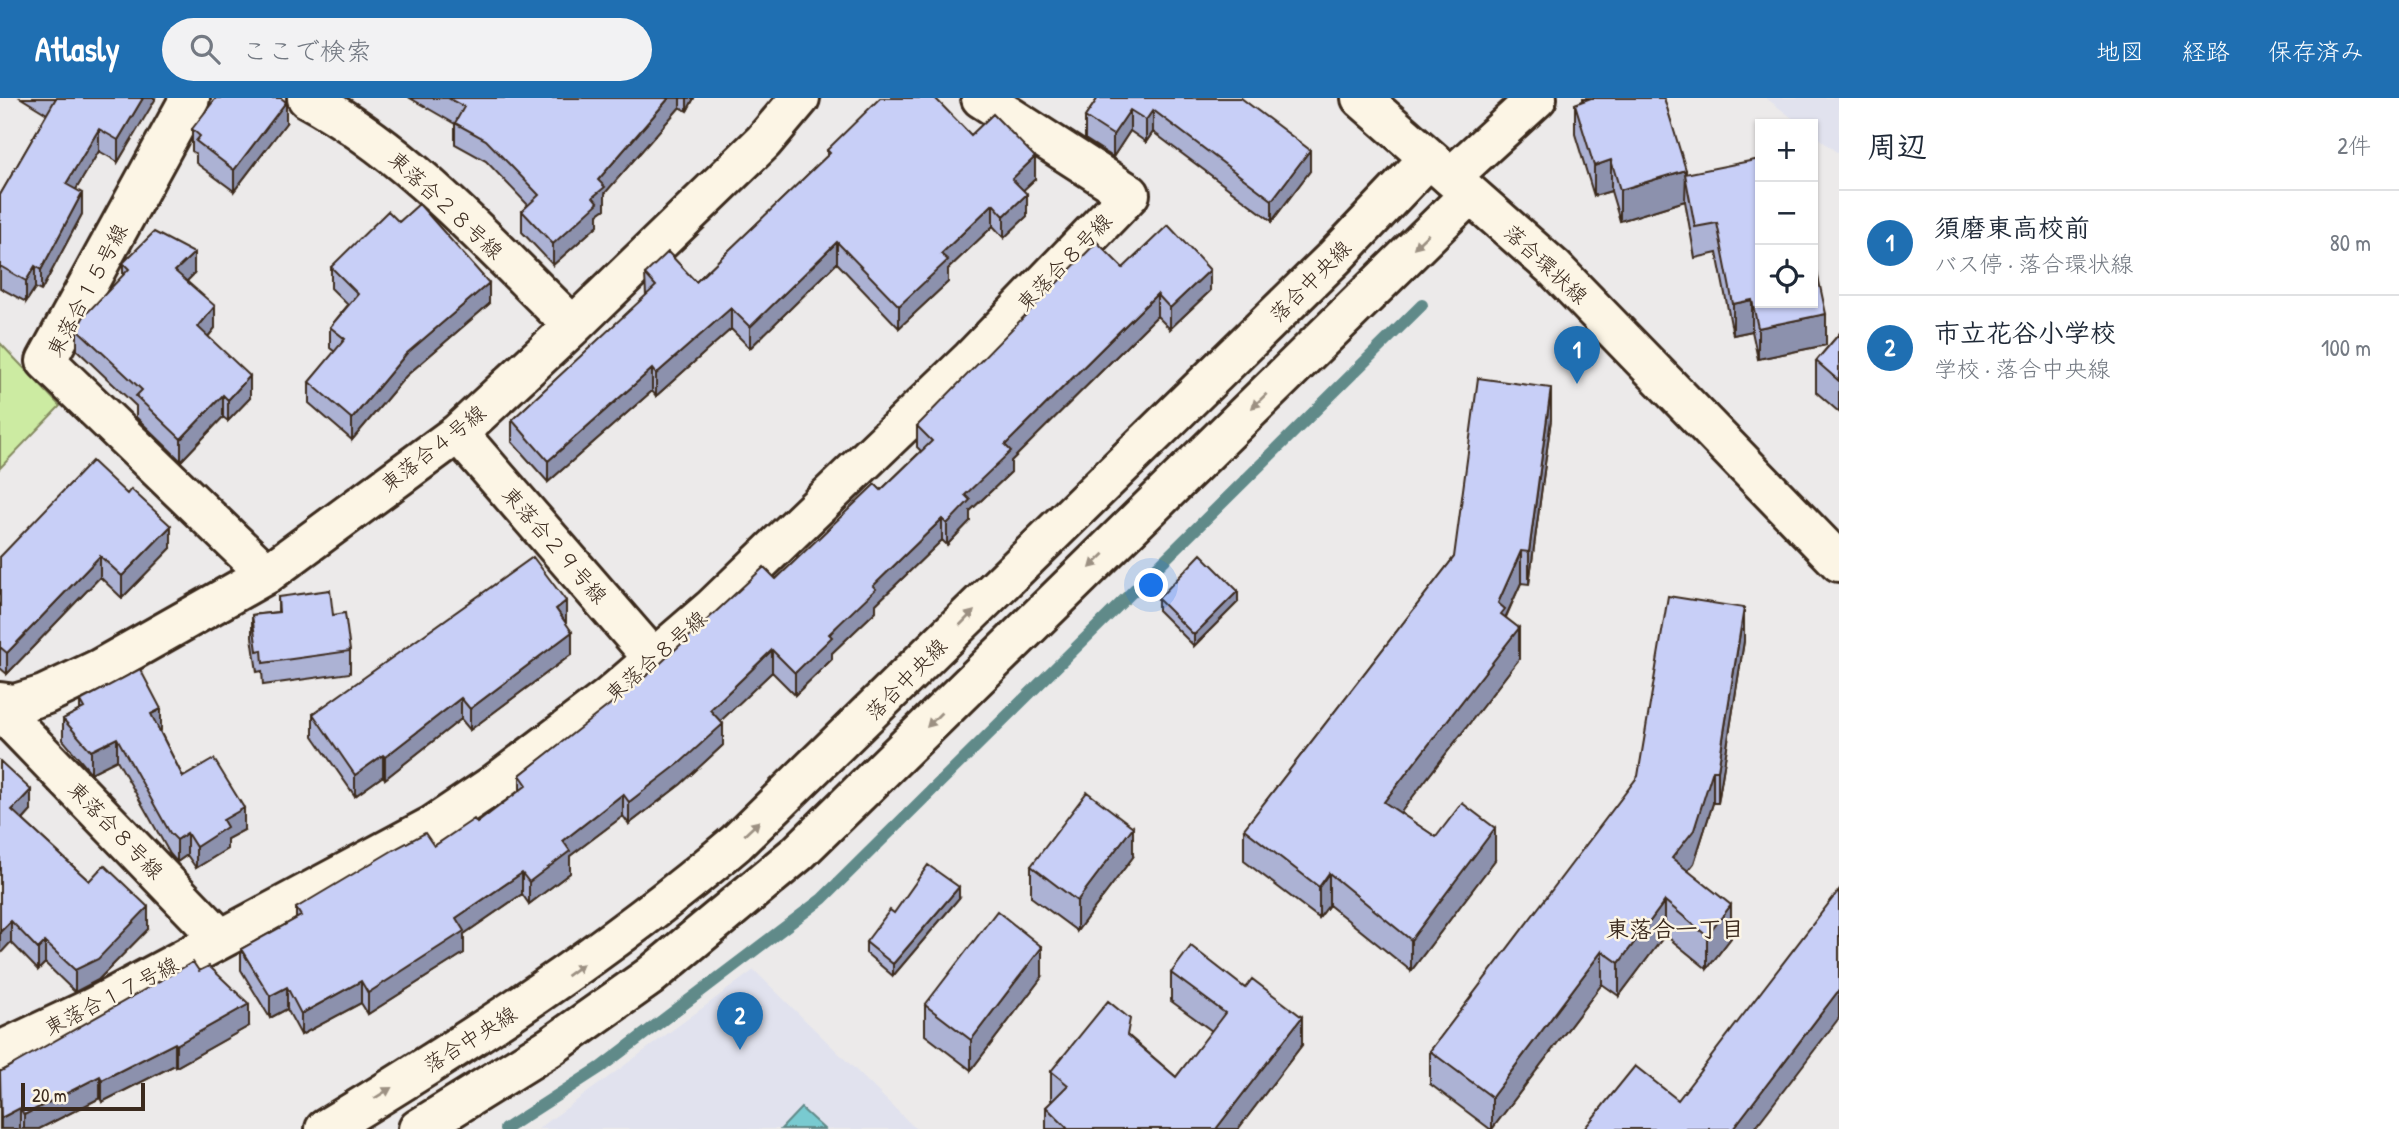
<!DOCTYPE html>
<html lang="ja">
<head>
<meta charset="utf-8">
<style>
  :root { --surface:#fff; --page:#f2f2f3; --text:#1f2937; --muted:#747a83; --line:#e0e1e3; --accent:#1f6fb2 }
  body { margin:0; font-family:"Patrick Hand","Klee One",sans-serif; background:var(--page); color:var(--text) }
  .controls { position:absolute; right:21px; top:21px; display:grid; overflow:hidden; border-radius:0px; box-shadow:0 2px 5px #0004 }
  .controls button { width:63px; height:63px; display:grid; place-items:center; padding:0; border:0; border-bottom:2px solid var(--line); background:var(--surface); color:var(--text); font:35px sans-serif }
  .scale { position:absolute; left:21px; bottom:18px; width:124px; box-sizing:border-box; padding-left:7px; border:4px solid #3b2a1e; border-top:0; font-size:19px; line-height:24px; white-space:nowrap; color:#3b2a1e; -webkit-text-stroke:5px #fcf5e5; paint-order:stroke }
  .you { position:absolute; left:1152px; top:488px; width:24px; height:24px; margin:-18px; border:5px solid #fff; border-radius:50%; background:#1a73e8; box-shadow:0 0 0 10px #1a73e833 }
  .badge { display:grid; place-items:center; width:46px; height:46px; border-radius:50%; background:var(--accent); color:#fff; font-size:23px; font-weight:700 }
  .pin { position:absolute; translate:-50% -58px; filter:drop-shadow(0 2px 4px #0008) }
  .pin::after { content:''; position:absolute; top:37px; width:24px; height:21px; background:inherit; clip-path:polygon(0 0,100% 0,50% 100%) }
  .list { margin:0; padding:0; list-style:none }
  h2 { display:flex; justify-content:space-between; align-items:center; height:91px; margin:0; padding:0 28px; font-size:30px }
  h2 small { font-size:23px; font-weight:400; color:var(--muted) }
  .list li { display:grid; grid-template-columns:46px 1fr auto; gap:21px; align-items:center; box-sizing:border-box; height:105px; padding:0 28px; border-top:2px solid var(--line) }
  .list b { display:block; font-size:26px; white-space:nowrap }
  .list p { margin:0; font-size:23px; white-space:nowrap; color:var(--muted) }
  .list em { font-size:23px; font-style:normal; color:var(--muted) }
  .icon { flex:none; width:38px; height:38px; fill:none; stroke:currentColor; stroke-width:2; stroke-linecap:round; stroke-linejoin:round }
  .map { position:relative; flex:none; width:1839px; height:1031px; overflow:hidden }
  header { display:flex; align-items:center; gap:42px; box-sizing:border-box; height:98px; padding:0 35px; background:var(--accent); color:#fff }
  header strong { font-size:33px }
  nav { display:flex; gap:38px; margin-inline-start:auto; font-size:24px }
  .search { width:490px; height:63px; background:var(--page); display:flex; align-items:center; gap:18px; box-sizing:border-box; padding:0 24px; border-radius:38px; color:var(--muted); font-size:26px }
  main { display:flex }
  aside { flex:1; background:var(--surface) }
  .map>svg:first-child { display:block }
</style>
</head>
<body>
<header>
<strong>Atlasly</strong>
<div class="search"><svg class="icon" aria-label="search" viewBox="0 0 24 24"><circle cx="10" cy="10" r="6"/><path d="M15 15l6 6"/></svg>ここで検索</div>
<nav><a>地図</a><a>経路</a><a>保存済み</a></nav>
</header>
<main>
<div class="map">
<svg width="1839" height="1031" viewBox="0 0 1839 1031">
  <rect width="100%" height="100%" fill="#eceaea"/>
  <filter id="ink" filterUnits="userSpaceOnUse"><feTurbulence type="fractalNoise" baseFrequency=".0143" numOctaves="2"/><feDisplacementMap in="SourceGraphic" scale="14" xChannelSelector="R" yChannelSelector="G"/><feConvolveMatrix kernelMatrix="1 2 1 2 8 2 1 2 1" color-interpolation-filters="sRGB"/></filter>
  <g filter="url(#ink)">
    <path fill="#e1e2ee" d="M1766,0H1839V56L1813,36V26H1800Z
      M754,872L916,1031H538Z"/>
    <path fill="#cceba2" stroke="#848a60" stroke-width="2" d="M0,245L60,308L0,370Z"/>
    <path fill="#79cad0" stroke="#608a89" stroke-width="2" d="M801,1010L824,1031H781Z"/>
    <g fill="none" stroke-linecap="round" stroke-linejoin="round">
      <path stroke="#608a89" stroke-width="12" d="M505,1031L601,969L822,801L1422,207"/>
      <g stroke="#3b2a1e" stroke-width="44">
        <path id="minor" d="M190,0L46,263L267,476
          M307,0C410,56 490,147 573,228
          M1451,79L1537,0
          M458,335L652,559
          M0,604L15,606L44,597L99,571L267,476L458,335L573,228L763,44L800,0
          M0,612L221,841L432,728L493,687L608,600L711,511L971,261L1130,96L981,0
          M0,953L94,909L221,841"/>
      </g>
      <g stroke="#3b2a1e" stroke-width="44">
        <path id="tertiary" d="M1361,0L1554,170L1839,464
          M325,1031C469,944 608,854 736,745L1334,160L1429,60
          M418,1031L550,949L649,879L798,755L1470,96"/>
      </g>
      <use href="#minor" stroke="#fcf5e5" stroke-width="38"/>
      <use href="#tertiary" stroke="#fcf5e5" stroke-width="38"/>
    </g>
    <path fill="#acb2d4" stroke="#3b2a1e" stroke-width="2" d="M21,0H155L118,64L99,53L76,91L82,116L41,193L35,190L26,204L0,190V97L47,16Z
      M410,0H694L687,13L680,9L605,95V111L598,116V127L553,167L522,134V113L528,107L486,63L455,46V26Z
      M1098,0H1241L1310,73L1272,123L1153,34L1146,44L1130,33L1113,59L1085,41V19Z
      M1583,0H1664L1686,76L1826,247L1758,261L1752,233L1733,237L1717,155L1695,160L1685,103L1620,123L1611,93L1594,98L1575,36V6L1583,3Z
      M286,25L234,93L196,65V56L192,53V31Z
      M971,37L1035,81L1023,92L1027,118L1004,140L993,128L948,171V184L899,230L837,165L750,250L731,231L656,298L652,293L548,384L512,344V322L646,198L645,176L696,184L827,58V52Z
      M399,124L489,206L406,278L352,342L309,305V284L335,254L330,250V229L348,207L331,190V169Z
      M123,165L194,176L187,183L215,230L208,239L250,300L228,323L223,319L181,363L136,319V308L77,252V231L123,178Z
      M1123,170L1210,193L1170,231L1157,218L1011,363V374L970,413V423L947,447L942,442L876,506V513L832,555V561L795,597L772,574L720,623L723,647L681,686L629,726L623,718L570,758V775L529,806L522,796L464,836V855L368,916L361,905L301,937L287,911L270,920L241,872V851L296,821V810L434,748L477,725L520,693V677L776,481L881,392L921,353L917,349V328Z
      M1839,236V314L1816,294V263Z
      M1551,321L1529,486L1521,485L1506,519L1519,561L1400,715L1436,739L1495,762L1411,873L1329,807L1319,820L1244,763V731L1454,459Z
      M127,396L171,450L122,500L100,479L7,576L0,570V459Z
      M278,499L333,517L350,553V575L263,587L262,573L257,574L252,539V517L278,514Z
      M1158,501L1238,504L1194,548L1158,512Z
      M566,525L572,556L470,632L461,621L385,681L383,678L355,698L313,638V616Z
      M1744,543L1718,705H1713L1694,765L1688,772L1731,840L1707,871L1665,837L1619,898L1602,886L1492,1031H1490L1430,986V953Z
      M80,603L161,633H160L183,679L244,732L227,741V751L196,770L187,757L177,764L170,756L117,662L91,675L63,642V621L80,612Z
      M0,663L31,713L23,722L89,783L148,831L98,882L75,894L45,865L38,872L11,844Z
      M1133,759L1077,833L1031,799V768Z
      M959,800L893,878L866,855V844L894,815Z
      M199,873L249,928L176,969L175,967L102,1004L100,1000L39,1031H0V974Z
      M1171,875L1302,947L1238,1031H1046V1009L1053,1003L1051,1002V973L1130,939L1176,979L1212,933L1171,903Z
      M1042,879L971,972L925,937V907Z"/>
    <path fill="#8c91ad" stroke="#3b2a1e" stroke-width="2" d="M143,0H155V2L118,64V42Z
      M669,0H680V9L605,95V111L598,116V127L553,167V146L598,82Z
      M687,0H694L687,13Z
      M286,4V25L234,93V72Z
      M1130,12V33L1113,59V37Z
      M1153,12V34L1146,44V22Z
      M99,31V53L66,108V86Z
      M1310,52V73L1272,123V102Z
      M1035,59V81L1012,103V81Z
      M1611,62V93L1594,98V68Z
      M1686,72L1685,103L1620,123V92Z
      M82,95V116L41,193V172Z
      M1027,96V118L1004,140V118Z
      M993,106V128L948,171V184L899,230V208L941,156Z
      M837,144V165L750,250V229Z
      M194,155V176L175,195V173Z
      M35,168V190L26,204V183Z
      M1210,172V193L1170,231V210Z
      M489,185V206L406,278L352,342V321L406,256Z
      M1157,196V218L1011,363V374L970,413V423L947,447V426L965,397L1005,347Z
      M1752,202V233L1733,237V206Z
      M215,208V230L198,251V229Z
      M731,210V231L656,298V276Z
      M1826,216V247L1758,261V230Z
      M652,271V293L548,384V363Z
      M250,278V300L228,323V302Z
      M1551,290V321L1529,486V454Z
      M223,297V319L181,363V341Z
      M942,421V442L876,506V513L832,555V561L795,597V575L873,488Z
      M171,428V450L122,500V478Z
      M1521,453V485L1505,520V542L1498,505Z
      M100,458V479L7,576V555Z
      M1238,493V504L1194,548V537Z
      M566,503V525L556,511Z
      M1744,510V543L1718,705V672Z
      M1519,530V561L1384,736V704Z
      M572,534V556L470,632V611Z
      M772,552V574L710,633V612Z
      M461,600V621L385,681V659Z
      M161,611V633L151,638V616Z
      M723,626V647L681,686L629,726V704Z
      M117,640V662L91,675V653Z
      M383,657V678L355,698V677Z
      M1713,672V705L1694,765L1672,793V760Z
      M31,692V713L12,734V712Z
      M623,696V718L570,758V775L529,806V784L563,743Z
      M244,710V732L227,741V751L196,770V749L223,722Z
      M1133,729V759L1077,833V803Z
      M1495,730V762L1411,873V842Z
      M187,735V757L177,764V742Z
      M522,775V796L464,836V855L368,916V895L456,820Z
      M1329,775V807L1319,820V789Z
      M959,789V800L893,878V866Z
      M1665,803V837L1619,898V865Z
      M1731,807V840L1707,871V838Z
      M148,809V831L98,882L75,894V872Z
      M11,823V844L0,856V834Z
      M45,844V865L38,872V851Z
      M1042,849V879L971,972V942Z
      M1602,853V886L1492,1031V999Z
      M361,883V905L301,937V916Z
      M287,889V911L270,920V898Z
      M1839,892V920L1754,1031H1733Z
      M249,906V928L176,969V947Z
      M1302,919V947L1238,1031H1216Z
      M175,945V967L102,1004V982Z
      M100,978V1000L39,1031H24V1017Z
      M20,1010V1031H1V1020Z"/>
    <path fill="#c8cff7" stroke="#3b2a1e" stroke-width="2" d="M56,0H143L118,42L99,31L66,86L82,95L41,172L35,168L26,183L0,168V97Z
      M216,0H281L286,4L234,72L196,43L200,38L192,31Z
      M448,0H669L598,82L605,89L593,99L598,105L553,146L522,113L539,97L486,42L455,25L464,9Z
      M880,0H935L971,37L993,16L1035,59L1012,81L1027,96L1004,118L993,106L941,156L948,162L899,208L837,144L750,229L731,210L656,276L652,271L548,363L512,322L656,188L645,176L668,154L696,184L830,55L827,52Z
      M1098,0H1241L1310,52L1272,102L1153,12L1146,22L1130,12L1113,37L1085,19Z
      M1591,0H1664L1686,72L1620,92L1611,62L1594,68L1575,6Z
      M1760,61V205H1813V175L1817,174L1826,216L1758,230L1752,202L1733,206L1717,125L1695,129L1685,76Z
      M419,106L489,185L406,256L352,321L309,284L345,241L330,229L358,196L331,169L388,113L399,124Z
      M1168,127L1210,172L1170,210L1157,196L1005,347L1011,353L965,397L970,402L947,426L942,421L873,488L876,491L829,536L832,539L795,575L772,552L710,612L723,626L681,664L629,704L623,696L563,743L570,753L529,784L522,775L456,820L464,833L368,895L361,883L301,916L287,889L270,898L241,851L301,818L296,810L395,751L425,735L434,748L474,721L477,725L527,687L520,677L650,575L764,469L776,481L875,386L881,392L932,343L917,328L1097,144L1123,170Z
      M154,134L194,155L175,173L215,208L198,229L250,278L228,302L223,297L181,341L136,298L142,292L77,231L84,218L129,171L123,165Z
      M1839,236V283L1816,263Z
      M1478,280L1551,290L1529,454L1521,453L1498,505L1505,511L1501,516L1519,530L1384,704L1436,739L1462,705L1495,730L1411,842L1329,775L1319,789L1244,731L1454,459Z
      M92,363L127,396L131,391L171,428L122,478L100,458L7,555L0,549V459Z
      M1201,456L1238,493L1194,537L1158,501Z
      M533,459L566,503L556,511L572,534L470,611L461,600L385,659L383,657L355,677L313,616Z
      M330,492L333,517L345,515L350,553L263,565L262,552L257,553L252,517L279,514L278,499Z
      M1668,498L1744,510L1718,672H1713L1694,732L1672,760L1731,807L1707,838L1665,803L1619,865L1602,853L1492,999L1430,953L1638,678Z
      M140,571L161,611L151,616L183,679L214,661L244,710L223,722L227,729L196,749L187,735L177,742L170,735L117,640L91,653L63,621L84,610L80,603Z
      M0,663L31,692L12,712L89,783L104,767L148,809L98,861L75,872L45,844L38,851L11,823L0,834Z
      M1087,694L1133,729L1077,803L1031,768Z
      M928,767L959,789L893,866L866,844L890,812L894,815Z
      M1839,792V892L1733,1031H1584L1635,968L1678,1002Z
      M997,813L1042,849L971,942L925,907Z
      M1191,848L1245,890L1252,881L1302,919L1216,1031H1068L1046,1009L1068,987L1051,973L1108,903L1130,921L1127,937L1176,979L1225,915L1171,875Z
      M193,864L199,873L209,868L249,906L176,947L175,945L102,982L100,978L24,1017L20,1010L1,1020L0,974Z"/>
    <defs><path id="oneway-solid" d="M-6-.8H1V-3.2L6.5 0L1 3.2V.8H-6Z" transform="scale(1.75)"/></defs>
    <g fill="#9c9082">
      <use href="#oneway-solid" transform="translate(1421 143) rotate(136)"/>
      <use href="#oneway-solid" transform="translate(1259 303) rotate(136)"/>
      <use href="#oneway-solid" transform="translate(1097 463) rotate(136)"/>
      <use href="#oneway-solid" transform="translate(967 520) rotate(-45)"/>
      <use href="#oneway-solid" transform="translate(934 622) rotate(135)"/>
      <use href="#oneway-solid" transform="translate(752 730) rotate(-43)"/>
      <use href="#oneway-solid" transform="translate(575 872) rotate(-36)"/>
      <use href="#oneway-solid" transform="translate(383 995) rotate(-32)"/>
    </g>
  </g>
  <g text-anchor="middle" dominant-baseline="central" stroke-width="5" stroke-linejoin="round" paint-order="stroke">
    <g font-size="21" fill="#3b2a1e" stroke="#fcf5e5">
      <text transform="translate(446 107) rotate(43)">東落合２８号線</text>
      <text transform="translate(1064 164) rotate(-46)">東落合８号線</text>
      <text transform="translate(1546 166) rotate(43)">落合環状線</text>
      <text transform="translate(1310 183) rotate(-45)">落合中央線</text>
      <text transform="translate(87 192) rotate(-62)">東落合１５号線</text>
      <text transform="translate(433 350) rotate(-38)">東落合４号線</text>
      <text transform="translate(555 447) rotate(49)">東落合２９号線</text>
      <text transform="translate(656 558) rotate(-41)">東落合８号線</text>
      <text transform="translate(906 581) rotate(-45)">落合中央線</text>
      <text transform="translate(116 732) rotate(46)">東落合８号線</text>
      <text transform="translate(111 898) rotate(-27)">東落合１７号線</text>
      <text transform="translate(470 941) rotate(-32)">落合中央線</text>
    </g>
    <g font-size="23" font-weight="bold" fill="#3b2a1e" stroke="#fcf5e5">
      <text x="1675" y="830">東落合一丁目</text>
    </g>
  </g>
</svg>
<div class="controls">
<button>+</button>
<button>−</button>
<button><svg class="icon" aria-label="locate" viewBox="0 0 24 24"><circle cx="12" cy="12" r="6"/><path d="M12 2v4M12 18v4M2 12h4M18 12h4"/></svg></button>
</div>
<div class="scale">20 m</div>
<div class="you"></div>
<div class="pin badge" style="left:1577px;top:286px">1</div>
<div class="pin badge" style="left:740px;top:952px">2</div>
</div>
<aside>
<h2>周辺<small>2件</small></h2>
<ul class="list">
<li><span class="badge">1</span><div><b>須磨東高校前</b><p>バス停 · 落合環状線</p></div><em>80 m</em></li>
<li><span class="badge">2</span><div><b>市立花谷小学校</b><p>学校 · 落合中央線</p></div><em>100 m</em></li>
</ul>
</aside>
</main>
</body>
</html>
